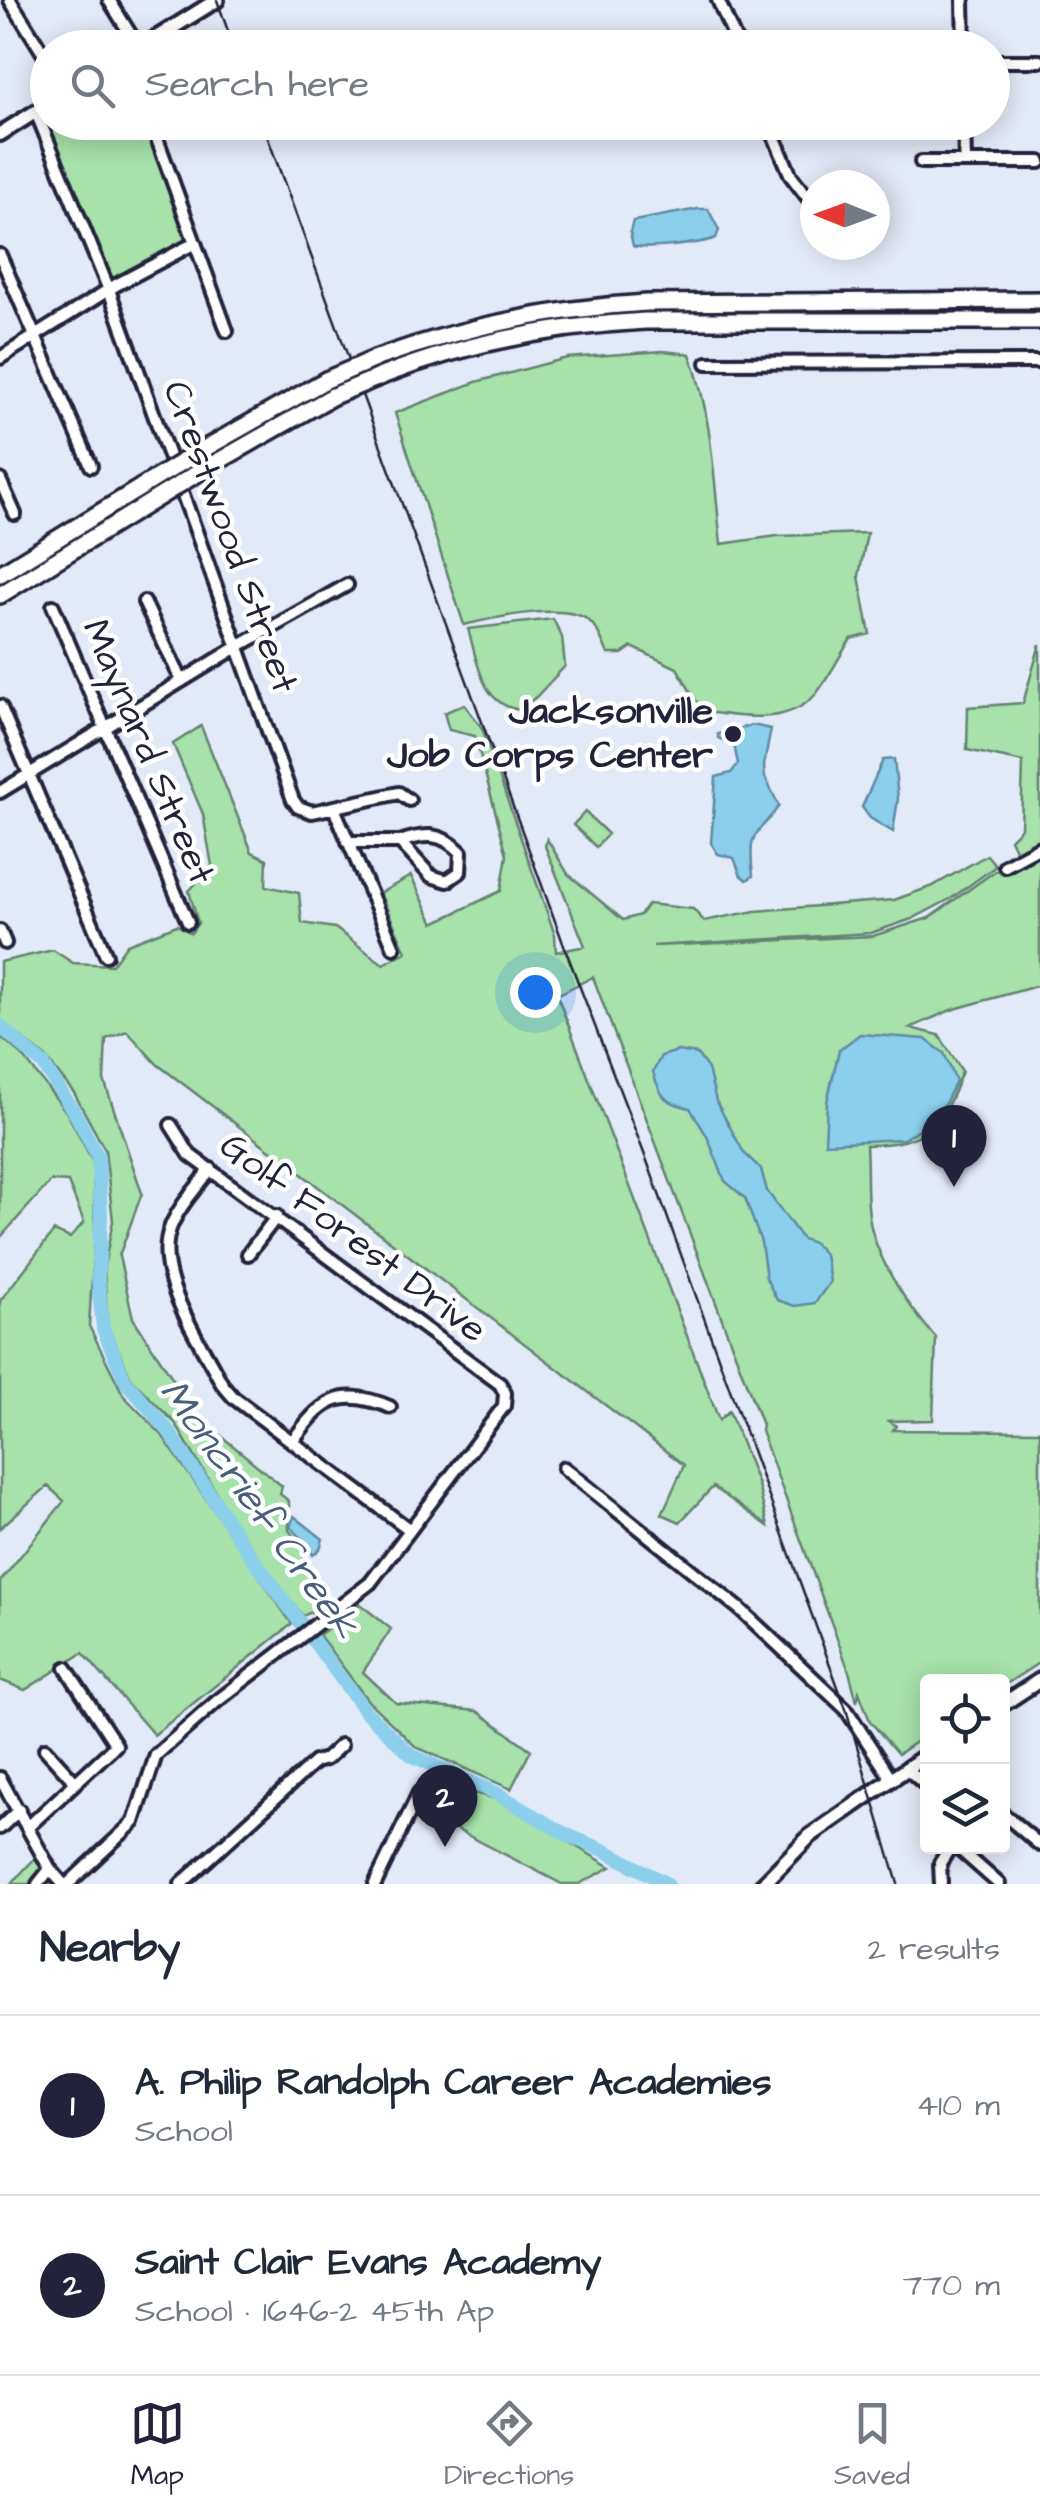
<!DOCTYPE html>
<html lang="en">
<head>
<meta charset="utf-8">
<style>
  :root { --surface:#fff; --page:#f6f6f7; --text:#1f2937; --muted:#747a83; --line:#e0e1e3; --accent:#22223b }
  body { margin:0; font-family:"Architects Daughter",sans-serif; background:var(--page); color:var(--text) }
  .controls { position:absolute; right:30px; bottom:30px; display:grid; overflow:hidden; border-radius:10px; box-shadow:0 5px 25px #0003 }
  .controls button { width:90px; height:90px; display:grid; place-items:center; padding:0; border:0; border-bottom:2px solid var(--line); background:var(--surface); color:var(--text); font:50px sans-serif }
  .compass { position:absolute; left:800px; top:170px; width:90px; height:90px; border-radius:50%; background:var(--surface); box-shadow:0 5px 25px #0003; rotate:271deg }
  .you { position:absolute; left:535px; top:992px; width:35px; height:35px; margin:-25px; border:8px solid #fff; border-radius:50%; background:#1a73e8; box-shadow:0 0 0 15px #1a73e833 }
  .badge { display:grid; place-items:center; width:65px; height:65px; border-radius:50%; background:var(--accent); color:#fff; font-size:32px; font-weight:700 }
  .pin { position:absolute; translate:-50% -82px; filter:drop-shadow(0 2px 5px #0008) }
  .pin::after { content:''; position:absolute; top:52px; width:35px; height:30px; background:inherit; clip-path:polygon(0 0,100% 0,50% 100%) }
  .list { margin:0; padding:0; list-style:none }
  h2 { display:flex; justify-content:space-between; align-items:center; height:130px; margin:0; padding:0 40px; font-size:42px }
  h2 small { font-size:32px; font-weight:400; color:var(--muted) }
  .list li { display:grid; grid-template-columns:65px 1fr auto; gap:30px; align-items:center; box-sizing:border-box; height:180px; padding:0 40px; border-top:2px solid var(--line) }
  .list b { display:block; font-size:38px; white-space:nowrap }
  .list p { margin:0; font-size:32px; white-space:nowrap; color:var(--muted) }
  .list em { font-size:32px; font-style:normal; color:var(--muted) }
  .icon { flex:none; width:55px; height:55px; fill:none; stroke:currentColor; stroke-width:2; stroke-linecap:round; stroke-linejoin:round }
  .map { position:relative; flex:none; width:1040px; height:1884px; overflow:hidden }
  .search { position:absolute; background:var(--surface); box-shadow:0 5px 25px #0003; left:30px; right:30px; top:30px; height:110px; display:flex; align-items:center; gap:25px; box-sizing:border-box; padding:0 35px; border-radius:55px; color:var(--muted); font-size:38px }
  .sheet { height:490px; background:var(--surface) }
  nav { display:flex; justify-content:space-around; align-items:center; box-sizing:border-box; height:140px; border-top:2px solid var(--line); background:var(--surface); font-size:28px; color:var(--muted) }
  nav a { display:grid; justify-items:center; gap:5px }
  nav .on { color:var(--accent) }
  .map>svg:first-child { display:block }
</style>
</head>
<body>
<div class="map">
<svg width="1040" height="1884" viewBox="0 0 1040 1884">
  <rect width="100%" height="100%" fill="#e3eaf7"/>
  <filter id="ink" filterUnits="userSpaceOnUse"><feTurbulence type="fractalNoise" baseFrequency=".01" numOctaves="2"/><feDisplacementMap in="SourceGraphic" scale="20" xChannelSelector="R" yChannelSelector="G"/><feConvolveMatrix kernelMatrix="1 2 1 2 8 2 1 2 1" color-interpolation-filters="sRGB"/></filter>
  <g filter="url(#ink)">
    <path fill="#a6e2a9" stroke="#648272" stroke-width="2.5" d="M47,113L48,122L147,123L190,241L111,282L42,116Z
      M663,351L690,354C712,415 714,480 721,544L777,536L867,533L859,576L870,634L851,639C839,656 829,678 816,694C788,726 740,717 702,711L677,668L632,647L622,654H608C603,643 598,628 588,620C565,602 492,618 464,625L395,413L476,382L567,358Z
      M553,619L562,637L565,666L537,696L520,710C481,705 478,662 468,629Z
      M1040,644V841L1018,856L1010,839L1021,828L1023,762L967,750L968,707L1023,703Z
      M464,704L482,728L555,935L556,952L585,946L545,846L547,839L568,874L623,920L640,915L648,904L693,909L704,921L755,911L894,900L933,886L987,855L996,866L952,898L912,919L871,933L653,946L873,936L929,918L995,871L1025,865L1040,855V985L951,1010L910,1028L939,1035L962,1071C942,1127 927,1144 866,1145C868,1172 865,1205 872,1231C883,1270 910,1308 936,1338L933,1420L889,1421L896,1426L893,1430L1040,1431V1662L1003,1686L1002,1682H928L927,1734L898,1754L870,1721L859,1692L857,1702L849,1671L761,1431L762,1425L593,977L557,995L719,1420L729,1411L758,1485L768,1526L713,1487L680,1522L662,1514L684,1465L157,1064L127,1031L106,1039L104,1080L142,1193L119,1256L133,1318L198,1417L282,1486L280,1494L289,1501V1530L302,1546L316,1601L321,1607L303,1616L247,1545L175,1423L132,1380L108,1327L104,1267L113,1221L105,1150L74,1093L45,1057L0,1020V962L53,950L73,963L112,965L127,944L177,925L191,933L198,923L189,891L212,866L203,814L173,744L201,726L252,852L267,859L266,886L299,893L302,923L335,928L383,964L406,952L380,893L411,876L434,923L501,891L507,855L475,736L449,730L444,713Z
      M585,812L608,834L596,847L573,825Z
      M0,1036L22,1055L67,1113L93,1162L95,1229L89,1326L124,1396L162,1435L292,1624L154,1735L83,1653L25,1690L0,1680V1582L64,1501L48,1486L0,1528V1301L54,1231L70,1238L84,1222L68,1182L51,1181L0,1238Z
      M360,1604L391,1629L363,1672L396,1703L477,1711L531,1750L511,1789L416,1747L369,1702L319,1635Z
      M433,1782L496,1799L611,1867L579,1884H562L419,1810Z
      M39,1854L55,1884H11Z"/>
    <path fill="#8bcfec" stroke="#618aa5" stroke-width="2.5" d="M698,209H708L719,230L716,238C702,244 646,250 633,246L630,232L633,221Z
      M752,725L771,729L764,765L765,777L779,806C754,839 748,831 753,876L747,880L741,876L734,858L718,854L711,843L716,777L731,773L738,764L734,745L718,738V734Z
      M894,759L898,799L893,832L870,818L862,807L883,760Z
      M860,1034L925,1039L944,1053L956,1081L938,1118L903,1139L825,1143L827,1102L839,1050Z
      M678,1051L697,1054L708,1069L716,1101L744,1153L761,1169L767,1191L802,1239L814,1243L825,1255L830,1282L815,1303L795,1306L777,1300L766,1278L761,1242L745,1198L725,1181L707,1136L690,1108C664,1101 661,1099 653,1072L661,1056Z
      M294,1516L323,1539L320,1549L313,1555L304,1540L290,1527Z"/>
    <g fill="none" stroke-linecap="round" stroke-linejoin="round">
      <path stroke="#8bcfec" stroke-width="14" d="M0,1026L43,1064L76,1115L98,1157L101,1217L98,1278L103,1329L126,1382L168,1430L244,1546L365,1711L411,1755L498,1794L567,1835L606,1851L667,1884"/>
      <g stroke="#22223b" stroke-width="18">
        <path id="minor" d="M10,0L48,61
          M109,0L139,48
          M718,0L739,48
          M963,0L964,48
          M992,61H1040
          M36,112L109,290L293,800L298,807L312,812L399,793L409,800
          M151,122L227,331
          M768,122L791,176L815,207
          M964,122L965,162
          M921,162H1040
          M0,255L91,466
          M0,358L116,285L195,243
          M707,363L1040,362
          M0,480L15,514
          M144,602L182,681
          M53,606L188,922
          M0,706L106,955
          M0,792L239,646L347,585
          M334,808L394,948
          M348,842H400L431,876L447,881L460,872L461,852C441,832 425,833 400,842
          M1005,866L1040,847
          M0,931L5,943
          M211,1169C197,1187 180,1205 171,1226C151,1274 201,1342 222,1384L234,1398L410,1530
          M248,1254L277,1216
          M292,1442C321,1401 339,1386 390,1407
          M564,1468L741,1610L846,1709L891,1778
          M45,1749L75,1782
          M906,1768L928,1787
          M0,1778L50,1869L63,1884
          M1002,1813L1040,1845
          M28,1827L116,1745L66,1668
          M0,1828L19,1810
          M956,1846L999,1884
          M38,1884L50,1869
          M68,1884L134,1822L156,1755L216,1702L370,1583L504,1406L505,1393L500,1384L190,1155L171,1125
          M181,1884L315,1762L326,1759L341,1745
          M375,1884L419,1793
          M941,1884L940,1863L951,1846"/>
      </g>
      <g stroke="#22223b" stroke-width="20">
        <path id="major" d="M140,48L217,0
          M0,134L48,104
          M1002,1705L1040,1680
          M763,1884L810,1836L928,1754"/>
      </g>
      <g stroke="#22223b" stroke-width="22">
        <path id="highway" d="M377,358C466,326 553,308 647,303L1040,300
          M384,375C468,342 554,326 645,321H1040
          M195,454L326,380
          M201,471L333,396
          M0,574L148,483
          M0,595L154,500"/>
      </g>
      <use href="#minor" stroke="#fff" stroke-width="10"/>
      <use href="#major" stroke="#fff" stroke-width="12"/>
      <use href="#highway" stroke="#fff" stroke-width="15"/>
      <path stroke="#22223b" stroke-width="2.5" d="M217,0L234,48
        M262,122L566,951L647,1161L846,1709L898,1884"/>
      <g stroke="#22223b" stroke-width="22" stroke-linecap="butt">
        <path id="highway-bridge" d="M326,380L377,358
          M333,396L384,375
          M148,483L195,454
          M154,500L201,471"/>
      </g>
      <use href="#highway-bridge" stroke="#fff" stroke-width="15"/>
    </g>
  </g>
  <circle fill="#22223b" stroke="#fff" stroke-width="4" cx="733" cy="734" r="10"/>
  <g text-anchor="middle" dominant-baseline="central" stroke-width="9" stroke-linejoin="round" paint-order="stroke">
    <g font-size="38" fill="#22223b" stroke="#fff">
      <text transform="translate(230 537) rotate(70)">Crestwood Street</text>
      <text transform="translate(148 752) rotate(67)">Maynard Street</text>
      <text transform="translate(353 1238) rotate(37)">Golf Forest Drive</text>
    </g>
    <g font-size="38" font-weight="bold" fill="#22223b" stroke="#fff" text-anchor="end">
      <text x="713" y="712">Jacksonville<tspan x="713" dy="44">Job Corps Center</tspan></text>
    </g>
    <g font-size="40" font-style="italic" fill="#475f79" stroke="#fff">
      <text transform="translate(259 1509) rotate(54)">Moncrief Creek</text>
    </g>
  </g>
</svg>
<div class="controls">
<button><svg class="icon" aria-label="locate" viewBox="0 0 24 24"><circle cx="12" cy="12" r="6"/><path d="M12 2v4M12 18v4M2 12h4M18 12h4"/></svg></button>
<button><svg class="icon" aria-label="layers" viewBox="0 0 24 24"><path d="M12 4l9 5-9 5-9-5zM3 14l9 5 9-5"/></svg></button>
</div>
<svg class="compass" viewBox="-18 -18 36 36"><path d="M0-13l5 13h-10z" fill="#e53935"/><path d="M0 13l5-13h-10z" fill="#747a83"/></svg>
<div class="you"></div>
<div class="pin badge" style="left:954px;top:1187px">1</div>
<div class="pin badge" style="left:445px;top:1847px">2</div>
<div class="search"><svg class="icon" aria-label="search" viewBox="0 0 24 24"><circle cx="10" cy="10" r="6"/><path d="M15 15l6 6"/></svg>Search here</div>
</div>
<section class="sheet">
<h2>Nearby<small>2 results</small></h2>
<ul class="list">
<li><span class="badge">1</span><div><b>A. Philip Randolph Career Academies</b><p>School</p></div><em>410 m</em></li>
<li><span class="badge">2</span><div><b>Saint Clair Evans Academy</b><p>School · 1646-2 45th Ap</p></div><em>770 m</em></li>
</ul>
</section>
<nav>
<a class="on"><svg class="icon" aria-label="map" viewBox="0 0 24 24"><path d="M3 6l6-2 6 2 6-2v14l-6 2-6-2-6 2zM9 4v14M15 6v14"/></svg>Map</a>
<a><svg class="icon" aria-label="directions" viewBox="0 0 24 24"><path d="M12 3l9 9-9 9-9-9zM9 14v-3h6M13 9l2 2-2 2"/></svg>Directions</a>
<a><svg class="icon" aria-label="saved" viewBox="0 0 24 24"><path d="M7 4h10v16l-5-4-5 4z"/></svg>Saved</a>
</nav>
</body>
</html>
